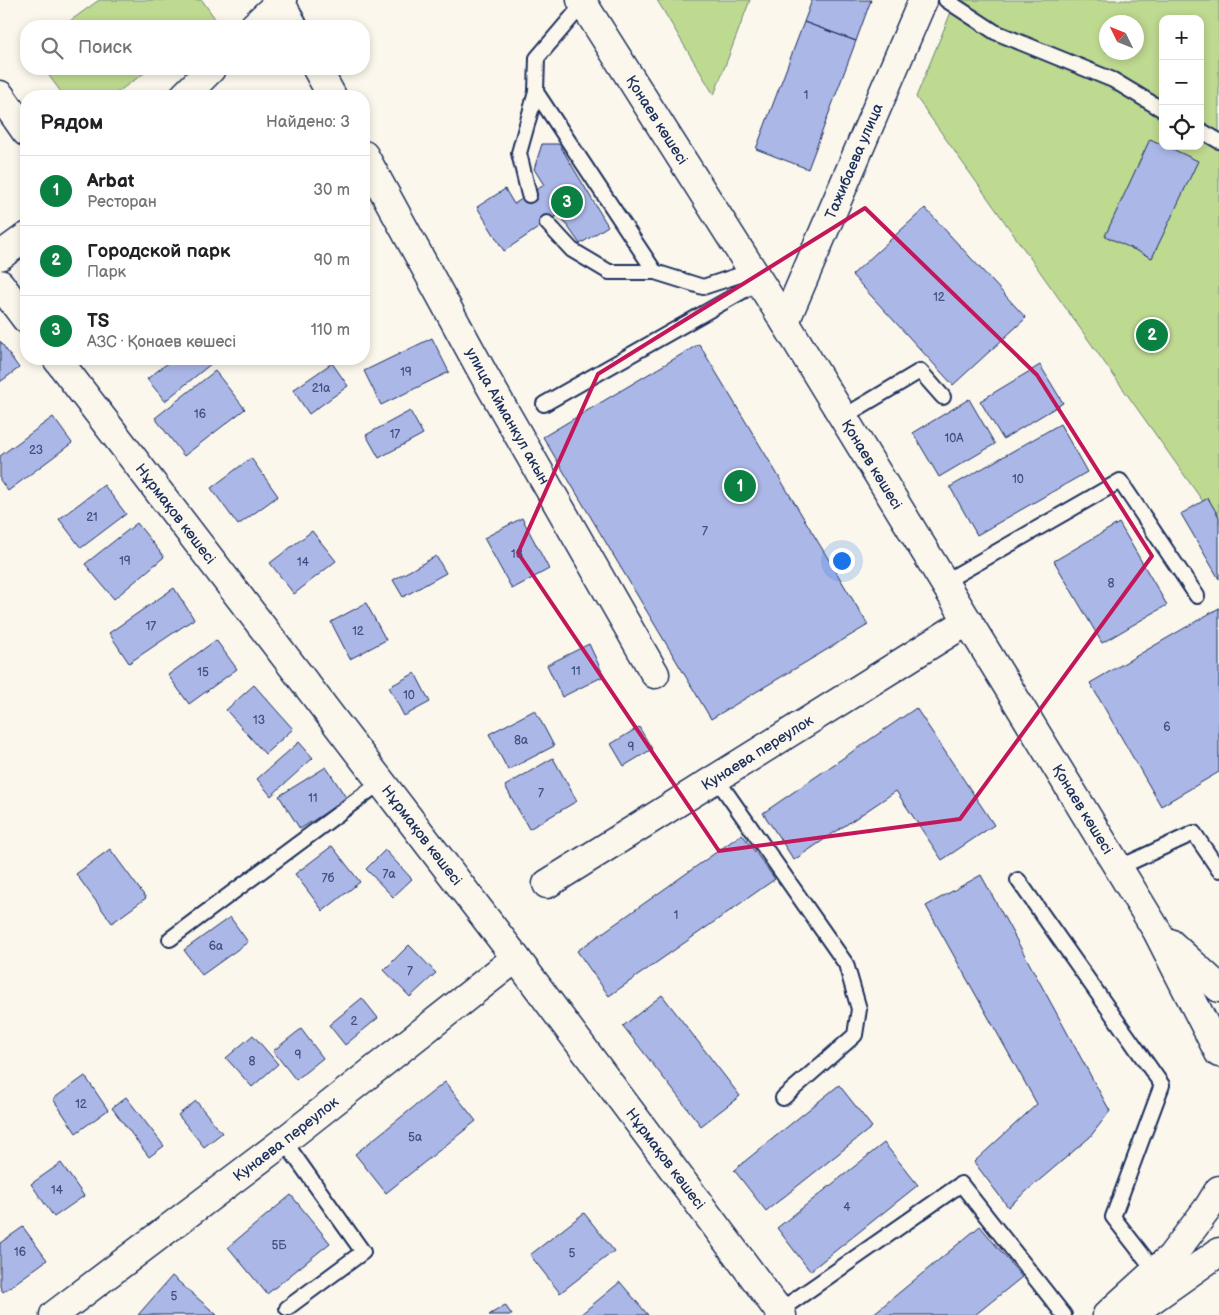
<!DOCTYPE html>
<html lang="ru">
<head>
<meta charset="utf-8">
<style>
  :root { --surface:#fff; --page:#f2f2f2; --text:#202124; --muted:#757577; --line:#e0e0e0; --accent:#0b8043 }
  body { margin:0; font-family:"Balsamiq Sans",sans-serif; background:var(--page); color:var(--text) }
  .controls { position:absolute; right:15px; top:15px; display:grid; overflow:hidden; border-radius:10px; box-shadow:0 2px 8px #0003 }
  .controls button { width:45px; height:45px; display:grid; place-items:center; padding:0; border:0; border-bottom:1px solid var(--line); background:var(--surface); color:var(--text); font:25px sans-serif }
  .compass { position:absolute; left:1099px; top:15px; width:45px; height:45px; border-radius:50%; background:var(--surface); box-shadow:0 2px 8px #0003; rotate:313deg }
  .you { position:absolute; left:841px; top:560px; width:18px; height:18px; margin:-12px; border:4px solid #fff; border-radius:50%; background:#1a73e8; box-shadow:0 0 0 8px #1a73e833 }
  .badge { display:grid; place-items:center; width:32px; height:32px; border-radius:50%; background:var(--accent); color:#fff; font-size:16px; font-weight:700 }
  .pin { position:absolute; translate:-50% -50%; border:2px solid #fff; box-shadow:0 1px 5px #0006 }
  .list { margin:0; padding:0; list-style:none }
  h2 { display:flex; justify-content:space-between; align-items:center; height:65px; margin:0; padding:0 20px; font-size:21px }
  h2 small { font-size:16px; font-weight:400; color:var(--muted) }
  .list li { display:grid; grid-template-columns:32px 1fr auto; gap:15px; align-items:center; box-sizing:border-box; height:70px; padding:0 20px; border-top:1px solid var(--line) }
  .list b { display:block; font-size:19px; white-space:nowrap }
  .list p { margin:0; font-size:16px; white-space:nowrap; color:var(--muted) }
  .list em { font-size:16px; font-style:normal; color:var(--muted) }
  .icon { flex:none; width:28px; height:28px; fill:none; stroke:currentColor; stroke-width:2; stroke-linecap:round; stroke-linejoin:round }
  .map { position:relative; flex:none; width:1219px; height:1315px; overflow:hidden }
  .search { position:absolute; background:var(--surface); box-shadow:0 2px 8px #0003; left:20px; top:20px; width:350px; height:55px; display:flex; align-items:center; gap:12px; box-sizing:border-box; padding:0 18px; border-radius:20px; color:var(--muted); font-size:19px }
  .panel { position:absolute; background:var(--surface); box-shadow:0 2px 8px #0003; left:20px; top:90px; width:350px; height:275px; border-radius:20px }
  .map>svg:first-child { display:block }
</style>
</head>
<body>
<div class="map">
<svg width="1219" height="1315" viewBox="0 0 1219 1315">
  <rect width="100%" height="100%" fill="#fbf7ec"/>
  <filter id="ink" filterUnits="userSpaceOnUse"><feTurbulence type="fractalNoise" baseFrequency=".02" numOctaves="2"/><feDisplacementMap in="SourceGraphic" scale="10" xChannelSelector="R" yChannelSelector="G"/><feConvolveMatrix kernelMatrix="1 2 1 2 8 2 1 2 1" color-interpolation-filters="sRGB"/></filter>
  <g filter="url(#ink)">
    <path fill="#bed990" stroke="#6c8477" fill-rule="evenodd" d="M99,0H202L216,20L208,26H63Z
      M657,0H750L714,95Z
      M956,0H1219V524L916,97ZM1163,19H1200V146H1163ZM1106,22H1136V52H1106Z
      M44,69H150L112,96H64Z"/>
    <path fill="#abb7e7" stroke="#1b2f5e" d="M812,0H871L856,41L804,22Z
      M804,22L856,41L808,169L756,149Z
      M1150,139L1163,145V146H1166L1198,161L1152,258L1105,236Z
      M542,144H559L608,226L580,244L559,214L504,251L477,207L505,189L514,204L544,185L534,169Z
      M925,208L1026,318L953,385L852,275Z
      M432,338L449,372L381,405L364,371Z
      M0,341L19,368L0,382Z
      M699,344L868,625L711,719L543,437Z
      M173,359H208L212,363L165,401L147,379Z
      M332,363L348,386L309,414L293,390Z
      M1040,365L1063,403L1003,439L980,401Z
      M215,371L245,409L184,456L155,418Z
      M969,399L995,444L939,477L913,433Z
      M410,411L423,434L379,458L366,435Z
      M53,417L72,443L8,491L0,480V456Z
      M1060,424L1087,472L977,535L950,487Z
      M251,458L278,496L238,525L211,488Z
      M104,485L126,514L81,548L59,519Z
      M1208,498L1219,517V579L1181,514Z
      M522,518L549,569L512,589L484,538Z
      M137,523L164,557L114,599L85,564Z
      M1119,523L1167,605L1102,643L1054,561Z
      M312,531L336,561L294,594L270,563Z
      M436,556L446,573L403,597L393,580Z
      M174,588L194,619L129,663L109,633Z
      M366,603L386,640L350,659L331,622Z
      M1219,608V772L1161,806L1090,683Z
      M216,640L237,669L189,704L168,675Z
      M589,644L604,676L562,697L547,665Z
      M415,673L430,702L404,716L389,687Z
      M254,685L293,729L265,754L226,710Z
      M916,708L994,825L942,860L896,791L794,860L763,813Z
      M535,710L554,746L508,770L489,734Z
      M639,727L652,749L624,766L611,744Z
      M299,742L313,758L271,796L257,779Z
      M553,758L577,801L529,829L505,786Z
      M326,767L347,799L300,829L279,796Z
      M742,834L775,879L609,996L577,951Z
      M332,846L360,882L323,911L295,874Z
      M110,849L146,898L112,923L76,874Z
      M385,850L412,879L393,897L366,869Z
      M981,875L1110,1111L1090,1137L1008,1207L974,1162L1037,1104L926,906Z
      M230,917L248,942L202,975L184,950Z
      M409,945L436,973L410,997L384,970Z
      M662,995L740,1096L701,1126L623,1026Z
      M362,998L378,1018L345,1045L329,1025Z
      M301,1029L323,1058L296,1080L273,1051Z
      M253,1035L278,1064L252,1087L226,1058Z
      M85,1076L108,1110L76,1133L53,1099Z
      M445,1082L476,1121L386,1193L355,1154Z
      M839,1085L872,1127L766,1211L734,1170Z
      M126,1097L164,1146L149,1157L112,1108Z
      M196,1101L222,1133L204,1147L178,1115Z
      M884,1143L918,1185L810,1271L777,1228Z
      M61,1163L84,1196L54,1217L31,1184Z
      M291,1195L330,1243L267,1294L228,1247Z
      M584,1213L614,1251L560,1293L530,1255Z
      M980,1226L1022,1277L975,1315H872Z
      M23,1227L47,1260L3,1292L0,1287V1243Z
      M172,1276L217,1315H138Z
      M620,1282L648,1315H580Z
      M505,1305L512,1315H489Z"/>
    <g fill="none" stroke-linecap="round" stroke-linejoin="round">
      <g stroke="#1b2f5e" stroke-width="18">
        <path id="service" d="M946,0L995,32L1113,80L1163,110
          M583,4L537,58L536,92L655,272L703,287L752,271
          M1200,130L1219,141
          M529,195L519,153L536,92
          M547,223L572,250L609,272H655
          M544,404L759,282
          M843,417L920,371L943,397
          M944,582L1120,481L1197,596
          M716,778L846,964L859,1009L855,1035L783,1098
          M1118,868L1194,833L1219,870
          M1018,880L1162,1085L1113,1217L1155,1271
          M170,939L381,782
          M284,1141L363,1252L287,1308
          M779,1311L961,1184L1064,1315"/>
      </g>
      <g stroke="#1b2f5e" stroke-width="31">
        <g id="minor">
          <path d="M280,1L293,26"/>
          <path d="M317,69L332,96"/>
          <path d="M0,95L26,132"/>
          <path id="s1" d="M364,155L484,375L655,674"/>
          <path d="M0,284L26,319"/>
          <path id="s2" d="M57,359L516,958L782,1315"/>
          <path id="s3" d="M547,884L968,621"/>
          <path id="s4" d="M54,1315L284,1141L516,958"/>
        </g>
      </g>
      <g stroke="#1b2f5e" stroke-width="31">
        <g id="tertiary">
          <path id="s5" d="M581,0L785,322L1157,931L1219,1053"/>
          <path d="M254,26L282,0"/>
          <path d="M184,96L211,69"/>
          <path d="M0,256L26,237"/>
          <path id="s6" d="M785,322L923,0"/>
          <path d="M1170,943L1219,988"/>
          <path d="M1107,1315L1171,1257L1208,1208L1219,1190"/>
          <path d="M1130,1315L1219,1252"/>
        </g>
      </g>
      <use href="#service" stroke="#fbf7ec" stroke-width="14"/>
      <use href="#minor" stroke="#fbf7ec" stroke-width="28"/>
      <use href="#tertiary" stroke="#fbf7ec" stroke-width="28"/>
    </g>
  </g>
  <path fill="none" stroke="#c2185b" stroke-width="4" stroke-linejoin="round" d="M865,208L1037,375L1152,556L960,819L719,851L518,553L598,374Z"/>
  <g text-anchor="middle" dominant-baseline="central" stroke-width="5" stroke-linejoin="round" paint-order="stroke">
    <g font-size="12" fill="#3f5180">
      <text x="806" y="95">1</text>
      <text x="939" y="297">12</text>
      <text x="406" y="372">19</text>
      <text x="321" y="388">21а</text>
      <text x="200" y="414">16</text>
      <text x="395" y="434">17</text>
      <text x="954" y="438">10А</text>
      <text x="36" y="450">23</text>
      <text x="1018" y="479">10</text>
      <text x="92" y="517">21</text>
      <text x="705" y="531">7</text>
      <text x="517" y="554">13</text>
      <text x="125" y="561">19</text>
      <text x="303" y="562">14</text>
      <text x="1111" y="583">8</text>
      <text x="151" y="626">17</text>
      <text x="358" y="631">12</text>
      <text x="576" y="671">11</text>
      <text x="203" y="672">15</text>
      <text x="409" y="695">10</text>
      <text x="259" y="720">13</text>
      <text x="1167" y="727">6</text>
      <text x="521" y="740">8а</text>
      <text x="631" y="747">9</text>
      <text x="541" y="793">7</text>
      <text x="313" y="798">11</text>
      <text x="389" y="874">7а</text>
      <text x="328" y="878">7б</text>
      <text x="676" y="915">1</text>
      <text x="216" y="946">6а</text>
      <text x="410" y="971">7</text>
      <text x="354" y="1021">2</text>
      <text x="298" y="1055">9</text>
      <text x="252" y="1061">8</text>
      <text x="81" y="1104">12</text>
      <text x="415" y="1137">5а</text>
      <text x="57" y="1190">14</text>
      <text x="847" y="1207">4</text>
      <text x="279" y="1245">5Б</text>
      <text x="20" y="1252">16</text>
      <text x="572" y="1253">5</text>
      <text x="174" y="1296">5</text>
    </g>
    <g font-size="15" fill="#1b2f5e" stroke="#fbf7ec">
      <text stroke="none"><textPath href="#s5" startOffset="142">Қонаев көшесі</textPath></text>
      <text stroke="none"><textPath href="#s6" startOffset="175">Тажибаева улица</textPath></text>
      <text stroke="none"><textPath href="#s1" startOffset="298">улица Айманкул акын</textPath></text>
      <text stroke="none"><textPath href="#s5" startOffset="548">Қонаев көшесі</textPath></text>
      <text stroke="none"><textPath href="#s2" startOffset="195">Нұрмақов көшесі</textPath></text>
      <text stroke="none"><textPath href="#s3" startOffset="248">Кунаева переулок</textPath></text>
      <text stroke="none"><textPath href="#s5" startOffset="952">Қонаев көшесі</textPath></text>
      <text stroke="none"><textPath href="#s2" startOffset="600">Нұрмақов көшесі</textPath></text>
      <text stroke="none"><textPath href="#s4" startOffset="291">Кунаева переулок</textPath></text>
      <text stroke="none"><textPath href="#s2" startOffset="1005">Нұрмақов көшесі</textPath></text>
    </g>
  </g>
</svg>
<div class="controls">
<button>+</button>
<button>−</button>
<button><svg class="icon" aria-label="locate" viewBox="0 0 24 24"><circle cx="12" cy="12" r="6"/><path d="M12 2v4M12 18v4M2 12h4M18 12h4"/></svg></button>
</div>
<svg class="compass" viewBox="-18 -18 36 36"><path d="M0-13l5 13h-10z" fill="#e53935"/><path d="M0 13l5-13h-10z" fill="#757577"/></svg>
<div class="you"></div>
<div class="pin badge" style="left:740px;top:486px">1</div>
<div class="pin badge" style="left:1152px;top:335px">2</div>
<div class="pin badge" style="left:567px;top:202px">3</div>
<div class="search"><svg class="icon" aria-label="search" viewBox="0 0 24 24"><circle cx="10" cy="10" r="6"/><path d="M15 15l6 6"/></svg>Поиск</div>
<section class="panel">
<h2>Рядом<small>Найдено: 3</small></h2>
<ul class="list">
<li><span class="badge">1</span><div><b>Arbat</b><p>Ресторан</p></div><em>30 m</em></li>
<li><span class="badge">2</span><div><b>Городской парк</b><p>Парк</p></div><em>90 m</em></li>
<li><span class="badge">3</span><div><b>TS</b><p>АЗС · Қонаев көшесі</p></div><em>110 m</em></li>
</ul>
</section>
</div>
</body>
</html>
